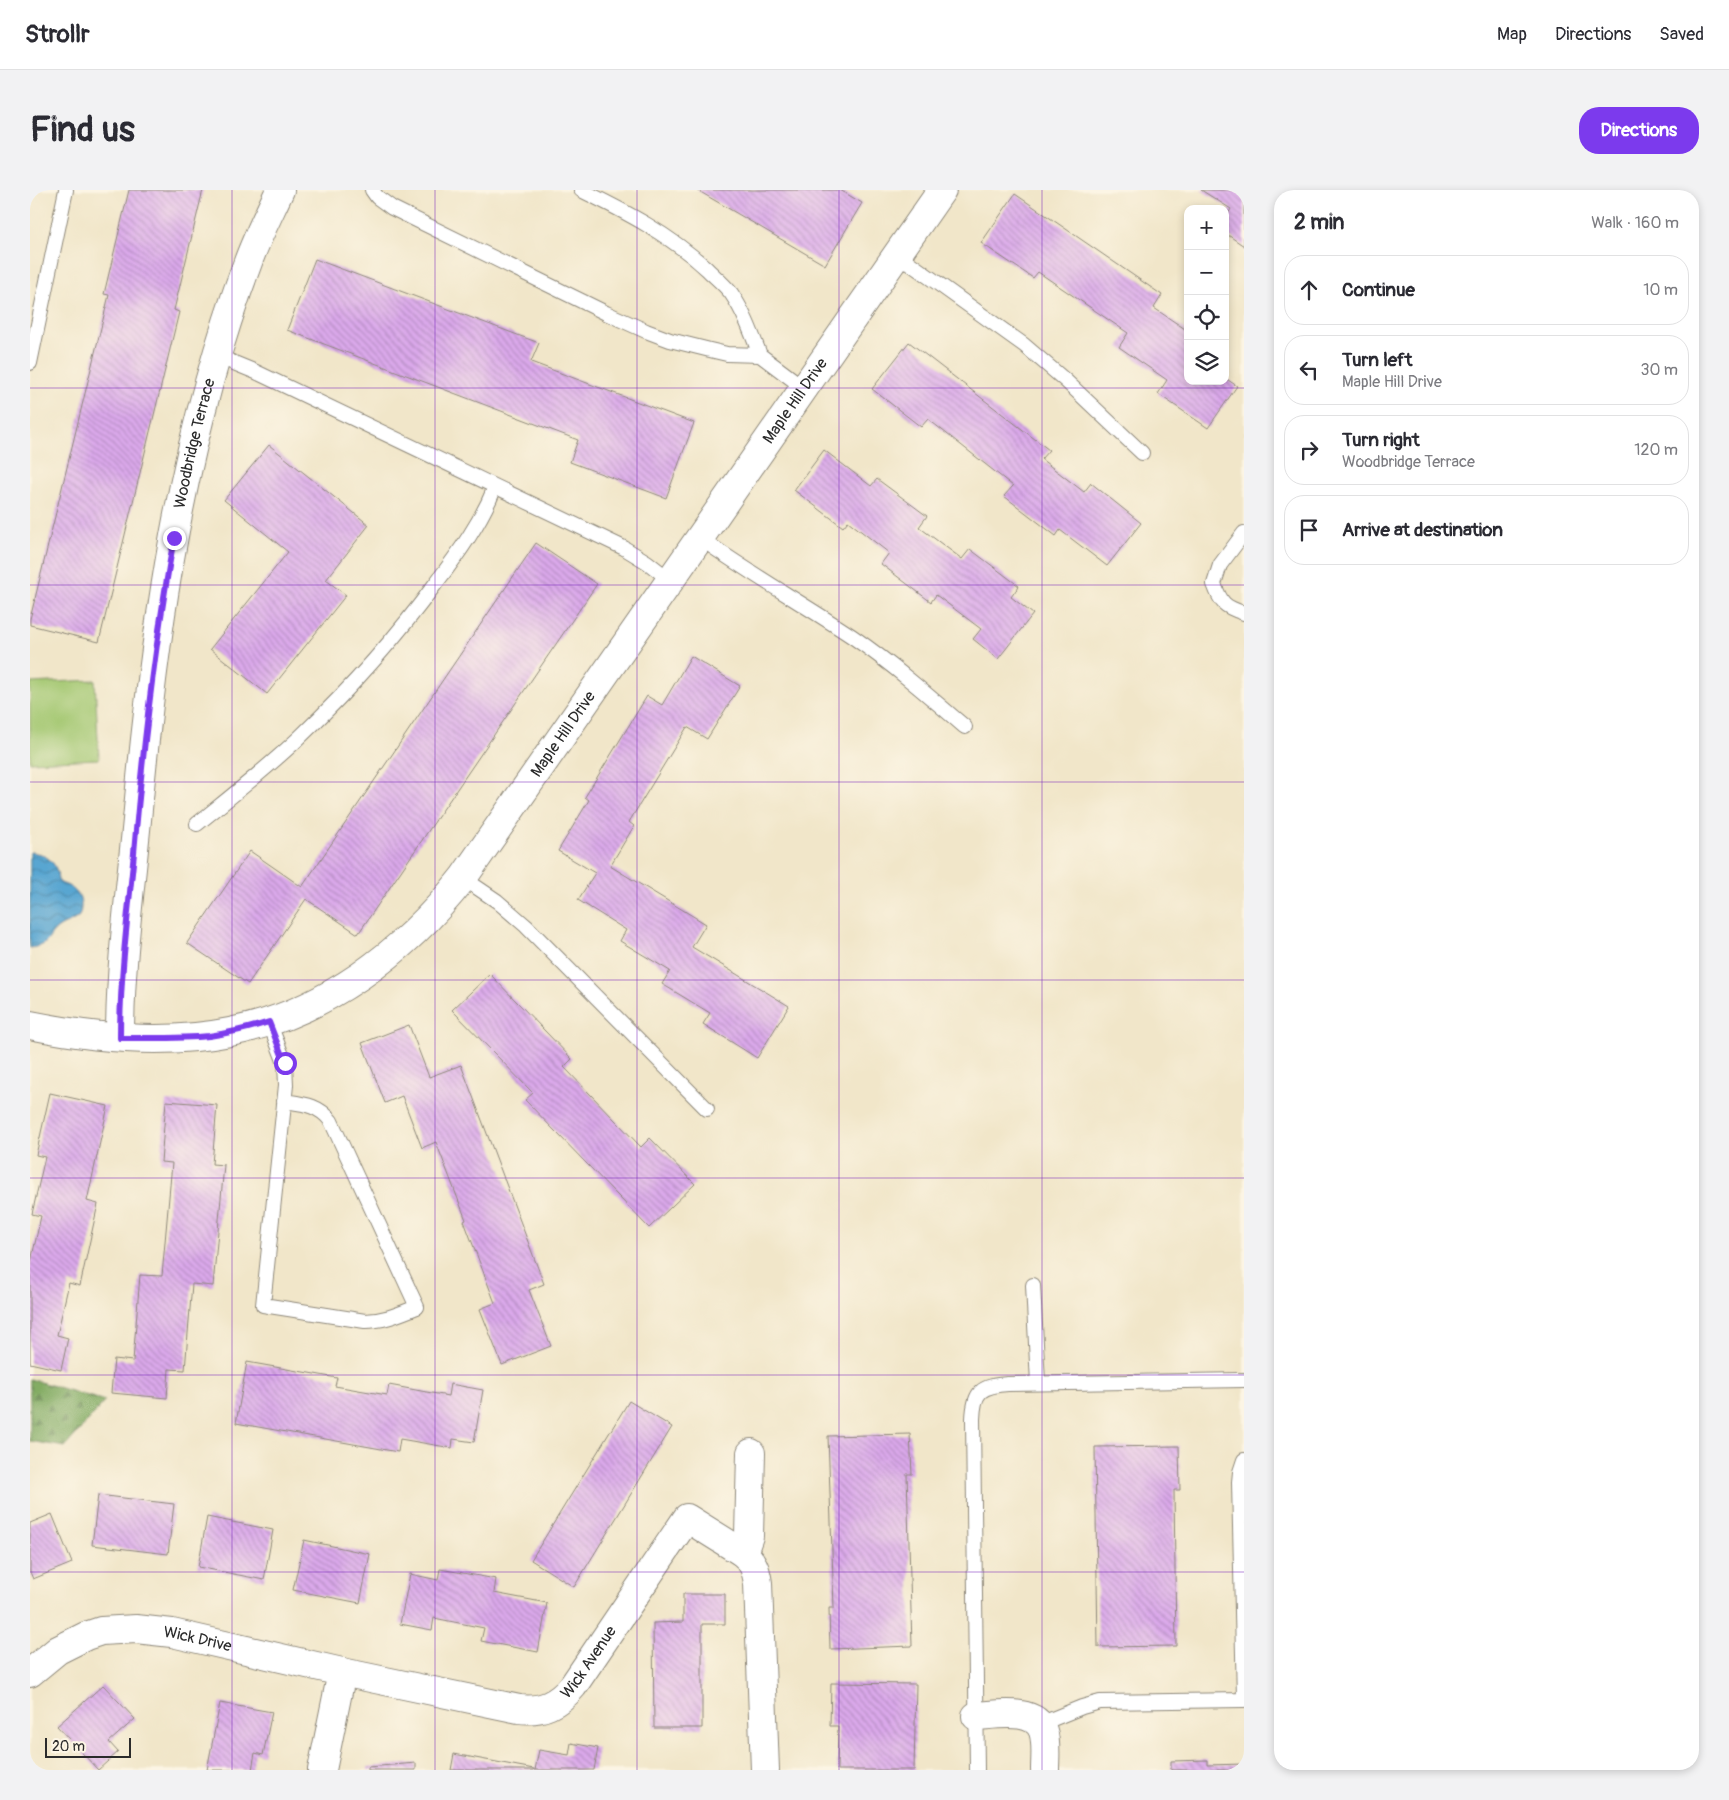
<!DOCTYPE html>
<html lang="en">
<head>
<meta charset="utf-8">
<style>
  :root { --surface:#fff; --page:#f2f2f3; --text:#2b2b33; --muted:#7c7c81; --line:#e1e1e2; --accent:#7c3aed }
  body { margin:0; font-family:Pangolin,sans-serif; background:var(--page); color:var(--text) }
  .controls { position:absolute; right:15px; top:15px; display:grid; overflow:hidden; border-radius:10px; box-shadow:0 2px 8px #0003 }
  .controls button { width:45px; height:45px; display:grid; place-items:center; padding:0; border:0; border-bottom:1px solid var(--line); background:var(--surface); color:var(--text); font:25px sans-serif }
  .scale { position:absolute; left:15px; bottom:12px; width:86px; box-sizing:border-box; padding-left:5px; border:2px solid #2b2b2b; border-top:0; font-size:14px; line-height:18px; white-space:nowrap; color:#2b2b2b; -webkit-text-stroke:4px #fcf5e5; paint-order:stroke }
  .stop { position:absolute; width:15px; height:15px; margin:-11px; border:4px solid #7c3aed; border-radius:50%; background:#fff }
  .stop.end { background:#7c3aed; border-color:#fff; box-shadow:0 1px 5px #0008 }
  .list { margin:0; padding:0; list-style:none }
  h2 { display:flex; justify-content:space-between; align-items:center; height:65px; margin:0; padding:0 20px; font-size:21px }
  h2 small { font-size:16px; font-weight:400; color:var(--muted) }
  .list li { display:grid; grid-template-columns:32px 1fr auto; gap:15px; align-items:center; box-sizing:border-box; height:70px; margin:0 10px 10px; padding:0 10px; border:1px solid var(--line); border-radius:20px }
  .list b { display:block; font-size:19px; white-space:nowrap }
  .list p { margin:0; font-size:16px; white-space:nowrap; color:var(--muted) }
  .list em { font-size:16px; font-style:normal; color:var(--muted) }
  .icon { flex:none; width:28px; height:28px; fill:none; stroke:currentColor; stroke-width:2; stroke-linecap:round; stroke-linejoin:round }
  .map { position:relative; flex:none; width:1214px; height:1580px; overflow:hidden; border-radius:20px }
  header { display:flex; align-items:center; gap:30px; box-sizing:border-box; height:70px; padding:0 25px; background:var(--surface); border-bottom:1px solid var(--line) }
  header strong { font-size:24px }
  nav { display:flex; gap:28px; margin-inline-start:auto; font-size:18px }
  .intro { display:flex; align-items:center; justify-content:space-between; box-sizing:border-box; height:120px; padding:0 30px }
  h1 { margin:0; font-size:35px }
  .button { padding:12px 22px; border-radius:20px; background:var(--accent); color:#fff; font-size:18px; font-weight:700 }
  main { display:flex; gap:30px; padding:0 30px }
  aside { flex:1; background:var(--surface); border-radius:20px; box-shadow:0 2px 8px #0003 }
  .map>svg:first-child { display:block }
</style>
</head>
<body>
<header>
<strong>Strollr</strong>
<nav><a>Map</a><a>Directions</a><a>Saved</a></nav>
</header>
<div class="intro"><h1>Find us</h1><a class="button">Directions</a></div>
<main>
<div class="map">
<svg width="1214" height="1580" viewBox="0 0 1214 1580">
  <defs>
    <pattern id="forest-firs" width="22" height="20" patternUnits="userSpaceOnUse" patternTransform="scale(1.25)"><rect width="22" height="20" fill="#83ac64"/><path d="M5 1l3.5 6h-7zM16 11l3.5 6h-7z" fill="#6b8c53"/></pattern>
    <pattern id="water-waves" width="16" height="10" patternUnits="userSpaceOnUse" patternTransform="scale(1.25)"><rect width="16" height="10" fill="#58a6d1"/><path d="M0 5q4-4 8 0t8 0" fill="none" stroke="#4987aa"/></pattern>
    <pattern id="building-back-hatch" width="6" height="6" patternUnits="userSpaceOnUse" patternTransform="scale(1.25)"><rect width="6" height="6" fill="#dba9eb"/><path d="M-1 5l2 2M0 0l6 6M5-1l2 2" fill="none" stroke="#b28abf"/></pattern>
  </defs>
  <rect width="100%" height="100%" fill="#fcf5e5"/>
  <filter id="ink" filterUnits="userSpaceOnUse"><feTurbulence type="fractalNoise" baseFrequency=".02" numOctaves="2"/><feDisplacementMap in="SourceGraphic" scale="10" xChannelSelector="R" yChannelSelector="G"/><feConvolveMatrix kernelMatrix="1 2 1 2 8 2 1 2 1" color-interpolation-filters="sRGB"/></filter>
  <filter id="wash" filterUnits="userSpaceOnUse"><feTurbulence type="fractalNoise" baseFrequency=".0096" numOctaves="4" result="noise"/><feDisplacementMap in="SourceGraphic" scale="20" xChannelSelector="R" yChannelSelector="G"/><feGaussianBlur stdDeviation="1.12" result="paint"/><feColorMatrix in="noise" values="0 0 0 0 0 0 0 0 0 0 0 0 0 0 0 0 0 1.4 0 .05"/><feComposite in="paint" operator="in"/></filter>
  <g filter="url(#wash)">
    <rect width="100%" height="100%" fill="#f1e6c9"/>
    <path fill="url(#forest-firs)" stroke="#576c48" d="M0,1189L75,1211L35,1257L0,1251Z"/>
    <path fill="#a4c872" stroke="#687a4e" d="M65,490L69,569L0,572V493Z"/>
    <path fill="url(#water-waves)" stroke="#42687e" d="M0,662C12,663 24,669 27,682C28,684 27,687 28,690C30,694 35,694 38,696C50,702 54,714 49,726C43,732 35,733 28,738C15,748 22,755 0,758Z"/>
    <g id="blocks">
      <path fill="url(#building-back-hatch)" d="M99,0H173L144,120L149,122L69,452L0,435V429L79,105L74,104Z
        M667,0H810L832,13L795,75Z
        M1171,0H1214V56L1195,43V29L1201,19Z
        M985,4L1132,105L1124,118L1158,141V191H1195V188L1207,196L1178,238L1128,204L1137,190L1089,157L1098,143L1008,82L1003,88L951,53Z
        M285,69L509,153L501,172L664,233L636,308L540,272L548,250L257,140Z
        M879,152L1019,260L1011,269L1054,302L1061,293L1111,333L1077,376L1030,340L1026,346L974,306L983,296L898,229L891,237L842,199Z
        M239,255L339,335L296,390L316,405L237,504L180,459L258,362L194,310Z
        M794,260L841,296L847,289L897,326L889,337L932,369L940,359L989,396L981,407L1003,424L968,469L943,449L951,439L906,405L901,412L851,374L859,363L818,331L813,337L764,300Z
        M506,353L567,394L328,744L276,709L218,794L157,753L220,661L272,697Z
        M661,466L710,496L677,549L657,537L599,632L604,636L580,676L676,734L662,757L759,816L727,868L673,834L680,823L632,794L640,781L590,751L596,740L548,710L565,683L528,661L559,610L555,607L617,506L632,515Z
        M460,784L542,869L534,877L611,957L620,948L665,994L619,1038L495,910L503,903L422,820Z
        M379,835L399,887L431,875L514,1094L499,1100L521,1156L472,1175L450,1119L465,1113L434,1031L436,1030L406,952L392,958L372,906L355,913L332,853Z
        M20,903L78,916L57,1011L68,1014L50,1096L39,1093L27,1145L38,1148L31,1180L0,1173V1076L11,1026L2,1024L15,967L6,965Z
        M136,911L187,915L182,974L194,975L183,1096L162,1094L155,1180L139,1179L137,1208L81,1203L84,1169L103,1171L110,1085L132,1086L142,973L131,972Z
        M217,1172L307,1188L305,1196L357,1205L359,1195L418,1206L420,1194L453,1200L444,1252L423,1249L422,1258L370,1249L368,1262L206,1233Z
        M599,1211L642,1237L544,1397L501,1370Z
        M880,1244L882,1284H877L882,1456L800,1459L799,1418H804L798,1246Z
        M1149,1256L1150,1300H1144L1146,1456L1068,1457L1065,1257Z
        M68,1305L144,1314L138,1364L62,1355Z
        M22,1324L42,1373L3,1389L0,1382V1333Z
        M177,1327L243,1340L234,1390L168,1377Z
        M274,1350L340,1364L330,1413L263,1400Z
        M410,1379L466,1389L464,1403L517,1413L508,1462L451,1451L454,1438L404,1428L402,1440L370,1434L380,1384L408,1390Z
        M653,1404H695V1434H672V1538H624L623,1433L653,1432Z
        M801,1493L886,1494L884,1580H807L808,1536H800Z
        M73,1495L105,1529L79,1552L88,1562L68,1580L27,1536Z
        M190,1513L242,1522L233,1565L225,1563L222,1580H177Z
        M541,1553L568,1558L564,1580H505L509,1560L539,1565Z
        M424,1564L504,1579V1580H421Z
        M1177,1570V1575L1214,1574V1580H1141V1571Z
        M386,1573V1580H338V1577Z"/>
    </g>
  </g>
  <g filter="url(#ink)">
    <use href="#blocks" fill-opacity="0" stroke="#8e887a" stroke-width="1"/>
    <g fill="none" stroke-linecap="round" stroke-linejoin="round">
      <g stroke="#8e887a" stroke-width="16">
        <path id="service" d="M342,0L347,7L362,18L576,123L616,141L640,150L680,160L697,164L730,165L774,198
          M551,0C596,22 639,44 677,79C685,87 694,94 701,103C714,122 722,144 730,165
          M867,64L994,155L1036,191L1112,263
          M187,166L226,182L594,358L617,372L640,390
          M0,173L36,0
          M1214,343L1190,375L1184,394C1191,413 1194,417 1214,423
          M670,348C719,383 772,413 823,447C862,474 899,506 935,537
          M167,634C203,605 239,577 271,546C320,499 366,448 406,393C429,363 451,332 465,297
          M433,688L467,711L496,736L677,919
          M239,832L255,873L256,895L233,1115L335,1131C354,1131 369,1124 387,1117L301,931C289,915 274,914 254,911
          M1003,1095L1008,1193
          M1214,1270L1210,1282L1209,1292L1214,1508
          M1010,1534L1052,1517L1070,1512L1214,1510
          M947,1580L943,1229C944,1201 951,1196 978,1194L1214,1190"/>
      </g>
      <g stroke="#8e887a" stroke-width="30">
        <g id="minor">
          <path id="s1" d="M0,835C64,848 135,855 200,842C294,824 375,762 433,688L912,0"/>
          <path id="s2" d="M90,847C90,775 100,702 107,630C124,442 151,250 218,72C227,47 239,24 250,0"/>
          <path d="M713,1363L719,1346L721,1263"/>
          <path id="s3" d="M0,1483L28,1460L56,1446L71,1441L106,1439L142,1443L312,1482L489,1519C512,1522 528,1514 543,1496L657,1328L713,1363C723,1371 726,1380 728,1393L735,1580"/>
          <path d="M946,1526C966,1525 1005,1517 1013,1541C1017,1553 1015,1568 1015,1580"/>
          <path d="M292,1580L312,1482"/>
        </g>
      </g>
      <use href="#service" stroke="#fff" stroke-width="14"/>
      <use href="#minor" stroke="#fff" stroke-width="28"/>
    </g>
  </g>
  <g fill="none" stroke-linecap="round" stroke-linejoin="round" filter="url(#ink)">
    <path stroke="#7c3aed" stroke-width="6" d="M144,348C125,452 113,557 104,663C98,724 90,786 90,848C120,848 150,849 179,846C200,843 220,838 239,832L255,873"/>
  </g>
  <path fill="none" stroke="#7b2cbf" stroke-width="1" stroke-opacity="0.55" d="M202,0V1580M405,0V1580M607,0V1580M809,0V1580M1012,0V1580M0,198H1214M0,395H1214M0,592H1214M0,790H1214M0,988H1214M0,1185H1214M0,1382H1214"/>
  <g text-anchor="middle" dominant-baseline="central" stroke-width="4" stroke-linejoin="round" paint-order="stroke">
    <g font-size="16" fill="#2b2b2b" stroke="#fcf5e5">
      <text stroke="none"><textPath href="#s1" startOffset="1068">Maple Hill Drive</textPath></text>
      <text stroke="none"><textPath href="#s2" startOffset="599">Woodbridge Terrace</textPath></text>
      <text stroke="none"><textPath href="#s1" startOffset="662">Maple Hill Drive</textPath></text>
      <text stroke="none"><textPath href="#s3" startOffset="181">Wick Drive</textPath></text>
      <text stroke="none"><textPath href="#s3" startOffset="600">Wick Avenue</textPath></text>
    </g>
  </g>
</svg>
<div class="controls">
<button>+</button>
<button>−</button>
<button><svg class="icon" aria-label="locate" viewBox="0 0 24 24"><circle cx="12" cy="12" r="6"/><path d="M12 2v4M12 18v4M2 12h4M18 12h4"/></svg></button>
<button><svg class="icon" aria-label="layers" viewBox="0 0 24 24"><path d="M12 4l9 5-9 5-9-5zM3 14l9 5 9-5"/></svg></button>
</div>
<div class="scale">20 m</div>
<div class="stop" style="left:255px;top:873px"></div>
<div class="stop end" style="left:144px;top:348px"></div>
</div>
<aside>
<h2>2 min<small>Walk · 160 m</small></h2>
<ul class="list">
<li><svg class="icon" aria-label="ahead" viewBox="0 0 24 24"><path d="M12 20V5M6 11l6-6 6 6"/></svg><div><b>Continue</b></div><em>10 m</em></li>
<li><svg class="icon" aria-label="left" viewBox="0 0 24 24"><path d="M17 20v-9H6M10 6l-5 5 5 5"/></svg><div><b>Turn left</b><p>Maple Hill Drive</p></div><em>30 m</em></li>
<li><svg class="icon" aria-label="right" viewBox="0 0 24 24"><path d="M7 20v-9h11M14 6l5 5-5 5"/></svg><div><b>Turn right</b><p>Woodbridge Terrace</p></div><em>120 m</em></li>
<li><svg class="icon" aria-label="arrive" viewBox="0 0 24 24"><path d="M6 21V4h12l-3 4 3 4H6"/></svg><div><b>Arrive at destination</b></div></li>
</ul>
</aside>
</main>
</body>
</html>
